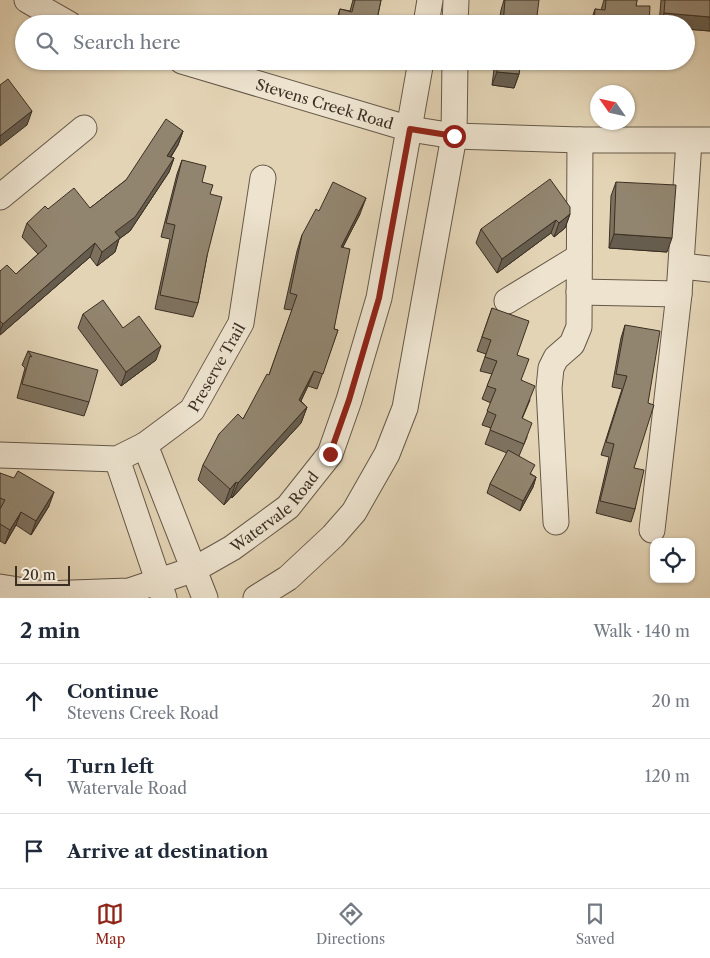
<!DOCTYPE html>
<html lang="en">
<head>
<meta charset="utf-8">
<style>
  :root { --surface:#fff; --page:#f6f6f7; --text:#1f2937; --muted:#747a83; --line:#e0e1e3; --accent:#8f2418 }
  body { margin:0; font-family:"Libre Caslon Text",serif; background:var(--page); color:var(--text) }
  .controls { position:absolute; right:15px; bottom:15px; display:grid; overflow:hidden; border-radius:10px; box-shadow:0 1px 4px #0004 }
  .controls button { width:45px; height:45px; display:grid; place-items:center; padding:0; border:0; border-bottom:1px solid var(--line); background:var(--surface); color:var(--text); font:25px sans-serif }
  .compass { position:absolute; left:590px; top:85px; width:45px; height:45px; border-radius:50%; background:var(--surface); box-shadow:0 1px 4px #0004; rotate:304deg }
  .scale { position:absolute; left:15px; bottom:12px; width:55px; box-sizing:border-box; padding-left:5px; border:2px solid #3b2f23; border-top:0; font-size:14px; line-height:18px; white-space:nowrap; color:#3b2f23; -webkit-text-stroke:4px #ede3cf; paint-order:stroke }
  .stop { position:absolute; width:15px; height:15px; margin:-11px; border:4px solid #8f2418; border-radius:50%; background:#fff }
  .stop.end { background:#8f2418; border-color:#fff; box-shadow:0 1px 5px #0008 }
  .list { margin:0; padding:0; list-style:none }
  h2 { display:flex; justify-content:space-between; align-items:center; height:65px; margin:0; padding:0 20px; font-size:21px }
  h2 small { font-size:16px; font-weight:400; color:var(--muted) }
  .list li { display:grid; grid-template-columns:32px 1fr auto; gap:15px; align-items:center; box-sizing:border-box; height:75px; padding:0 20px; border-top:1px solid var(--line) }
  .list b { display:block; font-size:19px; white-space:nowrap }
  .list p { margin:0; font-size:16px; white-space:nowrap; color:var(--muted) }
  .list em { font-size:16px; font-style:normal; color:var(--muted) }
  .icon { flex:none; width:28px; height:28px; fill:none; stroke:currentColor; stroke-width:2; stroke-linecap:round; stroke-linejoin:round }
  .map { position:relative; flex:none; width:710px; height:598px; overflow:hidden }
  .search { position:absolute; background:var(--surface); box-shadow:0 1px 4px #0004; left:15px; right:15px; top:15px; height:55px; display:flex; align-items:center; gap:12px; box-sizing:border-box; padding:0 18px; border-radius:28px; color:var(--muted); font-size:19px }
  .sheet { height:290px; background:var(--surface) }
  nav { display:flex; justify-content:space-around; align-items:center; box-sizing:border-box; height:70px; border-top:1px solid var(--line); background:var(--surface); font-size:14px; color:var(--muted) }
  nav a { display:grid; justify-items:center; gap:2px }
  nav .on { color:var(--accent) }
  .map>svg:first-child { display:block }
</style>
</head>
<body>
<div class="map">
<svg width="710" height="598" viewBox="0 0 710 598">
  <rect width="100%" height="100%" fill="#e3d4b5"/>
  <filter id="stains"><feTurbulence type="fractalNoise" baseFrequency=".004" numOctaves="4"/><feColorMatrix values="0 0 0 0 .2 0 0 0 0 .09 0 0 0 0 .02 0 0 0 .5 -.17"/></filter>
  <radialGradient id="worn" r=".72"><stop offset=".6" stop-color="#630" stop-opacity="0"/><stop offset="1" stop-color="#630" stop-opacity=".3"/></radialGradient>
  <g fill="none" stroke-linecap="round" stroke-linejoin="round">
    <g stroke="#655848" stroke-width="27">
      <g id="minor">
        <path d="M27,0L69,24"/>
        <path d="M426,24L430,0"/>
        <path d="M455,24L456,0"/>
        <path id="s1" d="M182,61L410,129L454,136L580,140H710"/>
        <path d="M0,197L84,128"/>
        <path d="M682,266L710,269"/>
        <path d="M579,292L679,294"/>
        <path d="M507,301L579,257"/>
        <path d="M145,445L205,598"/>
        <path id="s2" d="M0,455L117,459L145,445L192,410L241,323L263,178"/>
        <path d="M117,459L164,598"/>
        <path d="M556,522L549,388L551,368L556,358L572,344L579,327L580,140"/>
        <path d="M652,530L679,294L689,141"/>
        <path id="s3" d="M0,587L44,594L129,591L195,569L232,548L288,507L330,454L349,400L379,298L421,61"/>
        <path d="M256,598L288,578L333,536L354,512L387,454L405,408L454,136L455,61"/>
      </g>
    </g>
    <use href="#minor" stroke="#ede3cf" stroke-width="25"/>
  </g>
  <path fill="#7e725f" stroke="#3b2f23" d="M353,0H381L376,24H335L340,9L350,11Z
    M504,0H537L536,24H499L501,10Z
    M604,0H637L636,6L649,24H590L595,9L601,10Z
    M661,0H710V31L686,29V24H659Z
    M495,61H521L519,74L514,88L492,85Z
    M183,131L178,145L171,157L174,158L169,172L130,231L119,239L115,252L97,266L90,257L0,335V271L16,274L38,254L22,237L27,223L48,209L90,208L126,180Z
    M182,160L202,182L207,256L198,303L193,317L155,309L170,239L161,237L177,174Z
    M616,182L667,252L609,248L611,196Z
    M360,214L343,247L334,329L338,330L317,389L308,386L301,401L307,407L301,423L232,498L231,497L224,505L198,480L203,465L243,419L269,375L292,310L284,309L297,251L302,235Z
    M570,214L565,228L554,237L551,233L497,273L476,243L481,229Z
    M492,308L517,355L521,380L530,400L522,419L527,437L519,456L531,474L536,477L533,487L520,511L487,493L490,484L507,453L485,444L491,428L482,425L491,403L482,399L492,374L480,371L486,354L477,351Z
    M83,314L123,328L156,360L121,386L78,328Z
    M625,325L635,509L631,522L596,513L609,457L601,455L622,389L612,387L621,338Z
    M28,351L89,402L84,416L17,398L25,368L22,365Z
    M0,473L49,506L31,535L16,525L5,544L0,541Z"/>
  <path fill="#665d4e" stroke="#3b2f23" d="M664,13L710,17V31L686,29V24H660Z
    M497,72L519,74L514,88L492,85Z
    M32,111L27,125L0,146V136Z
    M183,131L178,145L162,170L167,156Z
    M174,158L169,172L130,231L119,239L115,252L97,266L102,252L115,232Z
    M366,198L360,214L335,262L341,247Z
    M570,214L565,228L554,237L559,223Z
    M556,220L551,233L497,273L502,259Z
    M614,234L672,238L667,252L609,248Z
    M95,243L90,257L0,335V331L3,324Z
    M161,346L156,360L121,386L126,372Z
    M314,371L308,386L294,415L299,400Z
    M307,407L301,423L232,498L238,483Z
    M536,477L533,487L520,511L523,501Z
    M236,482L231,497L224,505L230,489Z
    M54,492L49,506L31,535L36,521Z
    M21,512L16,525L5,544L10,530Z"/>
  <path fill="#92856f" stroke="#3b2f23" d="M355,0H381L376,24H337L340,9L352,12Z
    M505,0H539L536,24H503Z
    M606,0H637L636,6H650L649,24H594L595,9L605,10Z
    M665,0H710V17L664,13Z
    M498,61H521L519,74L497,72Z
    M8,79L32,111L0,136V85Z
    M166,119L183,131L167,156L174,158L135,217L115,232L120,238L102,252L95,243L3,324L0,321V271L7,265L16,274L47,246L27,223L45,206L48,209L74,188L90,208L126,180Z
    M182,160L206,166L202,182L213,185L210,194L222,197L207,256L198,303L160,295L175,225L166,223Z
    M550,179L570,207V214L559,223L556,220L502,259L481,229Z
    M333,182L366,198L341,247L350,249L334,329L338,330L323,374L314,371L299,400L307,407L238,483L236,482L230,489L203,465L219,434L238,414L243,419L267,374L269,375L297,295L290,293L302,235L316,209L319,211Z
    M616,182L676,185L672,238L614,234Z
    M103,300L123,328L139,316L161,346L126,372L83,314Z
    M492,308L529,321L517,355L529,359L521,380L535,386L522,418L532,423L524,444L490,430L496,415L487,411L496,389L487,386L497,361L485,357L491,340L482,337Z
    M625,325L660,331L648,403L654,405L634,468L644,470L635,509L600,501L614,444L606,442L627,376L616,374Z
    M28,351L98,370L89,402L22,384L30,356L32,357Z
    M508,450L535,465L530,474L536,477L523,501L490,484Z
    M18,471L54,492L36,521L21,512L10,530L0,524V509L5,500L0,498V473L14,478Z"/>
  <g fill="none" stroke-linecap="round" stroke-linejoin="round">
    <path stroke="#8f2418" stroke-width="6" d="M330,454L349,400L379,298L410,129L454,136"/>
  </g>
  <g text-anchor="middle" dominant-baseline="central" stroke-width="5" stroke-linejoin="round" paint-order="stroke">
    <g font-size="15" fill="#3b2f23" stroke="#ede3cf">
      <text stroke="none"><textPath href="#s1" startOffset="149">Stevens Creek Road</textPath></text>
      <text stroke="none"><textPath href="#s2" startOffset="256">Preserve Trail</textPath></text>
      <text stroke="none"><textPath href="#s3" startOffset="298">Watervale Road</textPath></text>
    </g>
  </g>
  <rect width="100%" height="100%" filter="url(#stains)"/>
  <rect width="100%" height="100%" fill="url(#worn)"/>
</svg>
<div class="controls">
<button><svg class="icon" aria-label="locate" viewBox="0 0 24 24"><circle cx="12" cy="12" r="6"/><path d="M12 2v4M12 18v4M2 12h4M18 12h4"/></svg></button>
</div>
<svg class="compass" viewBox="-18 -18 36 36"><path d="M0-13l5 13h-10z" fill="#e53935"/><path d="M0 13l5-13h-10z" fill="#747a83"/></svg>
<div class="scale">20 m</div>
<div class="stop" style="left:454px;top:136px"></div>
<div class="stop end" style="left:330px;top:454px"></div>
<div class="search"><svg class="icon" aria-label="search" viewBox="0 0 24 24"><circle cx="10" cy="10" r="6"/><path d="M15 15l6 6"/></svg>Search here</div>
</div>
<section class="sheet">
<h2>2 min<small>Walk · 140 m</small></h2>
<ul class="list">
<li><svg class="icon" aria-label="ahead" viewBox="0 0 24 24"><path d="M12 20V5M6 11l6-6 6 6"/></svg><div><b>Continue</b><p>Stevens Creek Road</p></div><em>20 m</em></li>
<li><svg class="icon" aria-label="left" viewBox="0 0 24 24"><path d="M17 20v-9H6M10 6l-5 5 5 5"/></svg><div><b>Turn left</b><p>Watervale Road</p></div><em>120 m</em></li>
<li><svg class="icon" aria-label="arrive" viewBox="0 0 24 24"><path d="M6 21V4h12l-3 4 3 4H6"/></svg><div><b>Arrive at destination</b></div></li>
</ul>
</section>
<nav>
<a class="on"><svg class="icon" aria-label="map" viewBox="0 0 24 24"><path d="M3 6l6-2 6 2 6-2v14l-6 2-6-2-6 2zM9 4v14M15 6v14"/></svg>Map</a>
<a><svg class="icon" aria-label="directions" viewBox="0 0 24 24"><path d="M12 3l9 9-9 9-9-9zM9 14v-3h6M13 9l2 2-2 2"/></svg>Directions</a>
<a><svg class="icon" aria-label="saved" viewBox="0 0 24 24"><path d="M7 4h10v16l-5-4-5 4z"/></svg>Saved</a>
</nav>
</body>
</html>
